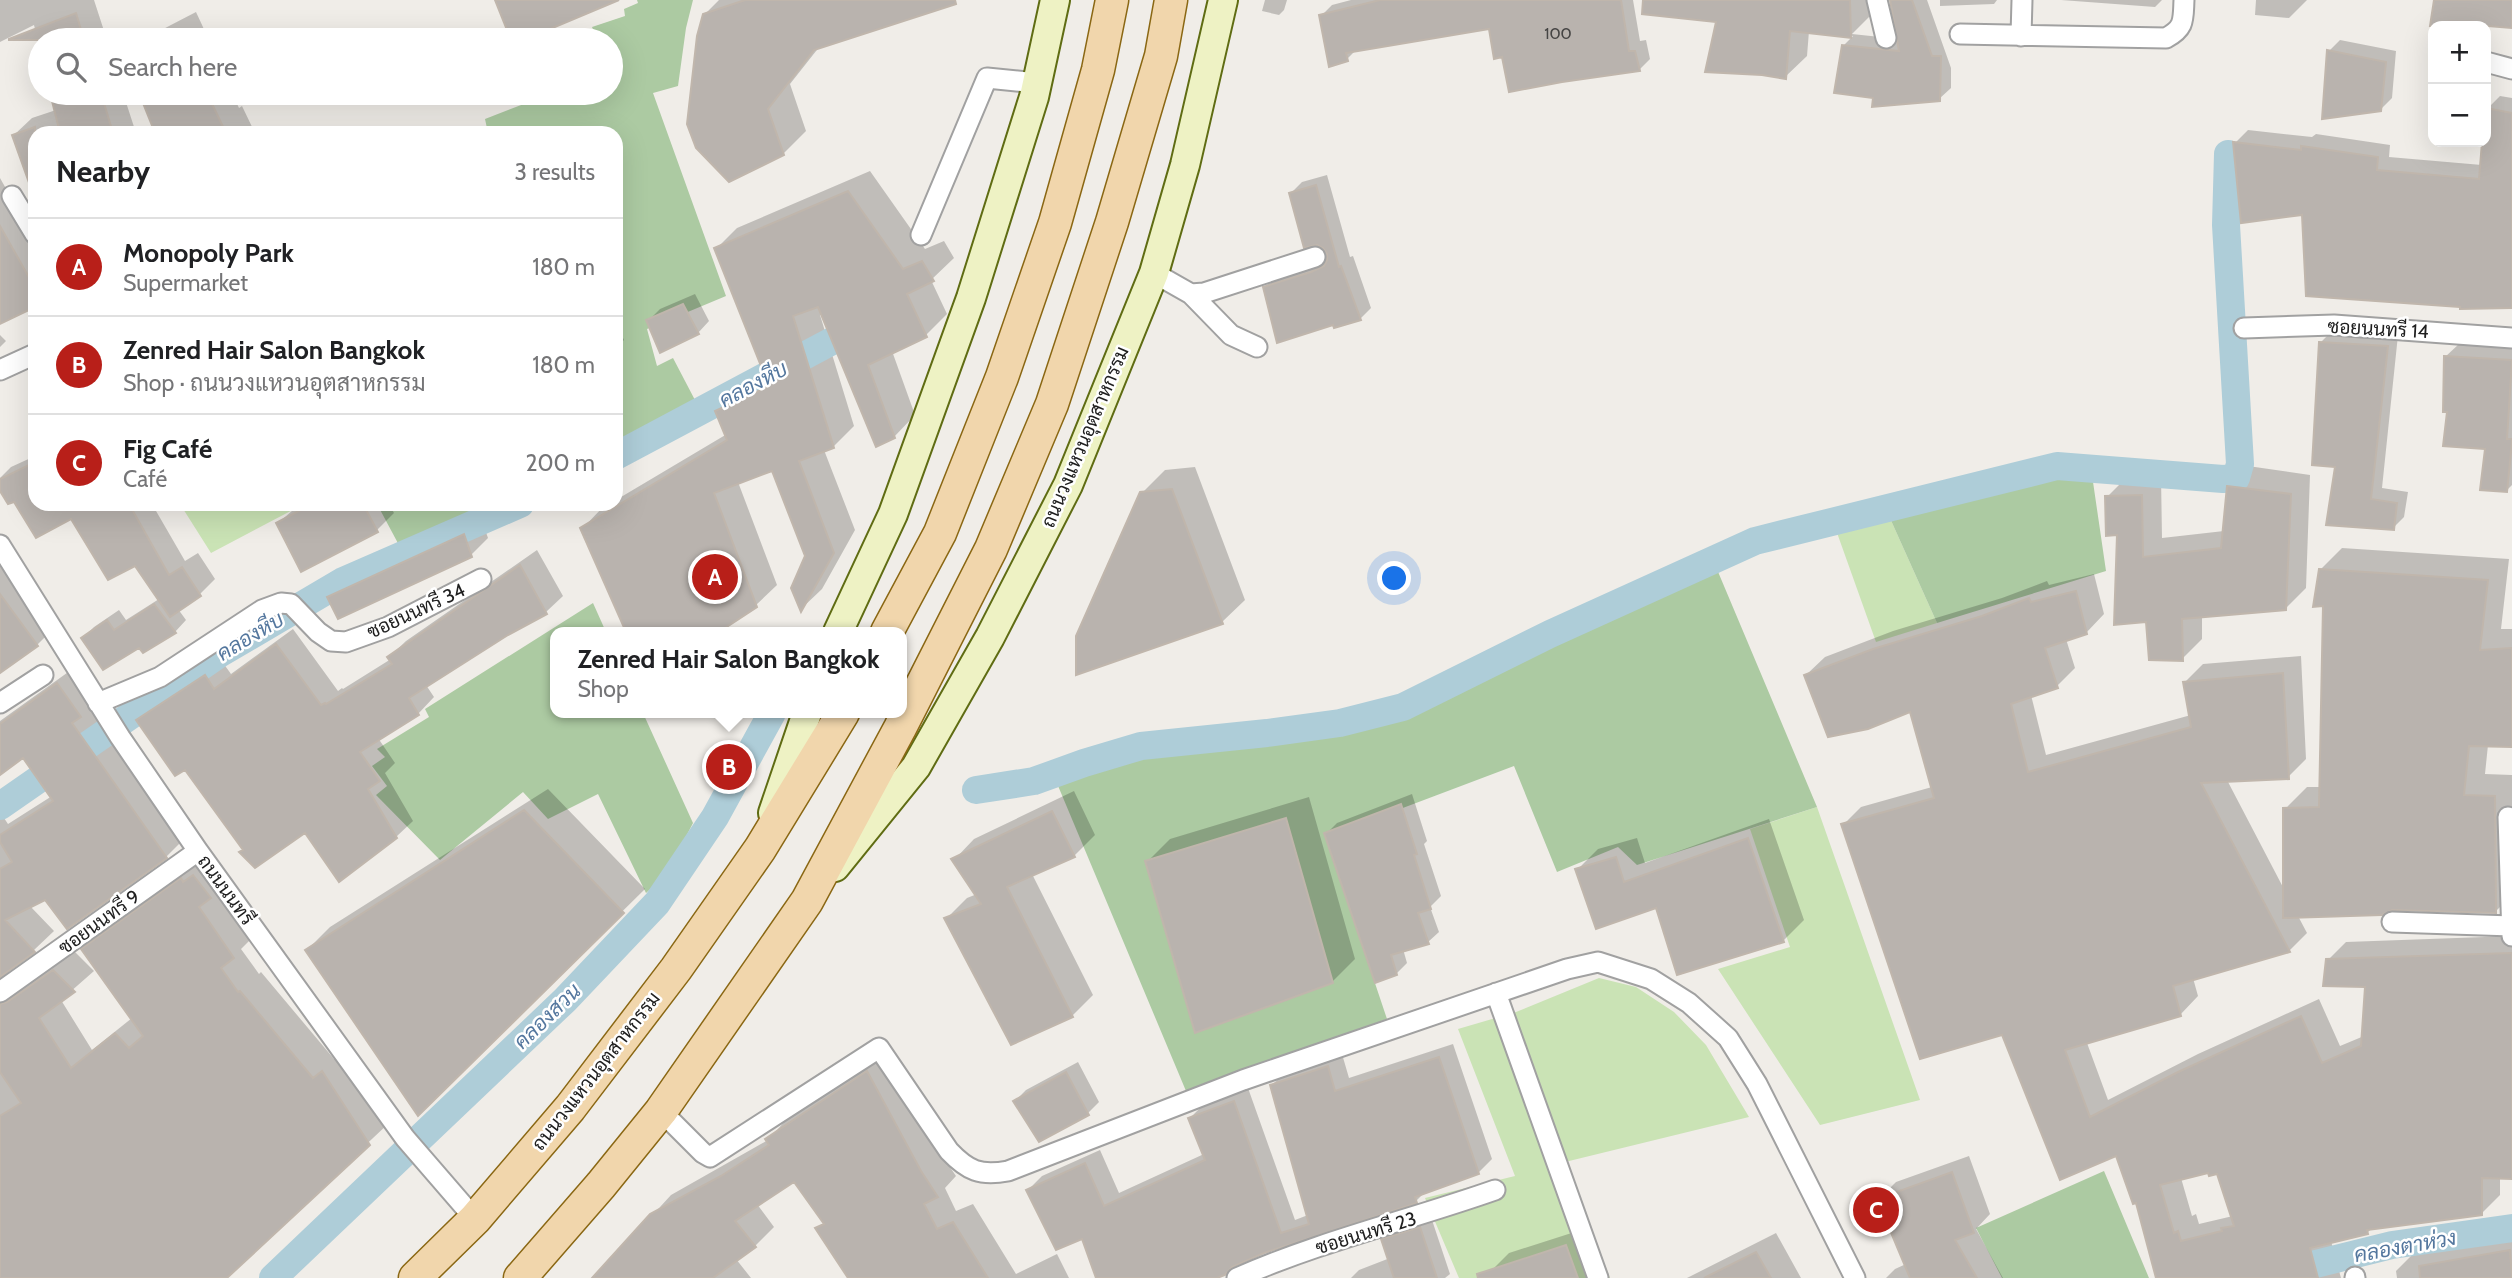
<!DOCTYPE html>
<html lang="en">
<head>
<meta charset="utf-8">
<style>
  :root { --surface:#fff; --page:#f2f2f2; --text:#202124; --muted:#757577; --line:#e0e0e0; --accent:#b81f19 }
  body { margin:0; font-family:Cabin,Sarabun,sans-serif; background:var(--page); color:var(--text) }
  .controls { position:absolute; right:21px; top:21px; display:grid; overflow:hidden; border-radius:14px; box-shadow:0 7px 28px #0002 }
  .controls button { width:63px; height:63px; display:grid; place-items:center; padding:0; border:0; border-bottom:2px solid var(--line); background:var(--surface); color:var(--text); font:35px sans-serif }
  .you { position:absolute; left:1395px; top:579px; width:24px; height:24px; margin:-18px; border:5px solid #fff; border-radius:50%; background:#1a73e8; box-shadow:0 0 0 10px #1a73e833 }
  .badge { display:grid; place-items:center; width:46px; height:46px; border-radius:50%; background:var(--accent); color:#fff; font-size:23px; font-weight:700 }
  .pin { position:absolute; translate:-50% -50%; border:4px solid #fff; box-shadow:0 2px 7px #0006 }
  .popup { position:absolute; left:550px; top:627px; width:357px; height:91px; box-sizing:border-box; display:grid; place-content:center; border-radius:14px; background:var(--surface); filter:drop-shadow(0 2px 5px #0005); font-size:23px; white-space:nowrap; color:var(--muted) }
  .popup b { font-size:26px; color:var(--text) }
  .popup::after { content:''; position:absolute; left:50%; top:100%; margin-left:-14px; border:14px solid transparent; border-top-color:var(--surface) }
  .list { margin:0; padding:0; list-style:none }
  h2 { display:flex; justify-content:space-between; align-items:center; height:91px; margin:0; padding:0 28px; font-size:30px }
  h2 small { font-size:23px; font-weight:400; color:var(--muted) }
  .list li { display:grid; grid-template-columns:46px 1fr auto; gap:21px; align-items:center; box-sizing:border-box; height:98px; padding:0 28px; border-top:2px solid var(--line) }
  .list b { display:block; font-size:26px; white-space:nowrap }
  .list p { margin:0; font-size:23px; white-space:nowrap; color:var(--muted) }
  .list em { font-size:23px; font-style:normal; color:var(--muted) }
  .icon { flex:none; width:38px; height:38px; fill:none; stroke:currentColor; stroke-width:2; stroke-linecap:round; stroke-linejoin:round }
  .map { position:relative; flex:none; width:2512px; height:1278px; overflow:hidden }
  .search { position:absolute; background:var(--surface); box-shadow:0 7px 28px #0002; left:28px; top:28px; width:595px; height:77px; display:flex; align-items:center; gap:18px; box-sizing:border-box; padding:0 24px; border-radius:38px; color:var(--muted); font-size:26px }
  .panel { position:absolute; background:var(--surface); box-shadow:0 7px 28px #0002; left:28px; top:126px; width:595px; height:385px; border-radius:21px }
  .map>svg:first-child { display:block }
</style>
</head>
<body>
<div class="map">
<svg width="2512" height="1278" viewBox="0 0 2512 1278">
  <rect width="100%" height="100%" fill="#f0ede8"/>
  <path fill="#cae3b5" d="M180,504H304L211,553Z
    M1889,516L1937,623L1876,642L1836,530Z
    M1817,807L1920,1100L1820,1125L1718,969L1790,947L1750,829Z
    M1599,978L1636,987L1674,1012L1706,1045L1749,1117L1565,1162L1610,1278H1459L1425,1198L1515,1176L1458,1029L1516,1012Z"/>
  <path fill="#accaa2" d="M637,0H693L686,28L678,86L653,93L726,296L647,329L657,366L673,358L696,402L616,447V133H488L485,119L529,102L526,93H574L576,97L588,93H611V40H597L592,27L625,16L624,9L638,3Z
    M2070,473L2092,475L2106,571L1937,623L1889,516Z
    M377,504H498L400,547Z
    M1716,567L1817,807L1637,865L1618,847L1557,872L1514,766L1326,837L1387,1019L1186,1091L1056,781L1130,755L1303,735L1391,717L1493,676Z
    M593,603L606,632H556V713H643L693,823L667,874L646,893L598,794L548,819L523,792L440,860L376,795L387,786L372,766L385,757L377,749L429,717L425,709Z
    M2104,1171L2149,1278H2002L1976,1228Z"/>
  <path fill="#0003" fill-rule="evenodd" d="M0,0H94L107,40H40V50L34,25L0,42Z
    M719,0H947L820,46L790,84L806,131L783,154L704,15Z
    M1265,0H1287L1284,10L1279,15L1262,11Z
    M1351,0H1633L1640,41L1646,40L1650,59L1639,70L1504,55L1490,27L1357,49L1347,59L1321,16L1332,5Z
    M1668,0H1871V15L1852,34L1899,39L1891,0H1927L1951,68V88L1939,99L1875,96L1843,46L1853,36L1809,31L1807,56L1785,77L1718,21Z
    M1940,0H1997L1994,4L1940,6Z
    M2061,0H2162L2155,7Z
    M2256,0H2307L2289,18L2255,15Z
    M2436,0H2512V26L2472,23L2468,26H2433V37H2430Z
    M196,12L209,40H142L144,39Z
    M2340,40L2396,51L2392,98L2380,110L2329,51Z
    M52,93H123L136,133H35V171L14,135L32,118L59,109Z
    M141,93H232L239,108L242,106L255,133H157Z
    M2500,96L2512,98V306L2303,213L2235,143L2248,130L2312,137L2316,134L2390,145L2389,157L2482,165L2484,142H2486L2487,109Z
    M870,171L925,249L944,241L954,258L931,280L947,314L926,335L892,351L915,415L894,437L823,314L820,315L854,426L833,447L824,450L855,530L822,589L801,609L807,556L773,469L738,482L777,585L755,606L716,632H628L582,529L603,507L609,504H616V500L727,434L717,411L739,390L767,377L716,249L737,228Z
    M1327,175L1350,257L1353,256L1371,308L1360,319L1334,323L1265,287L1276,276L1327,259L1329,254L1291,193L1302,182Z
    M0,178L35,240V305L0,322Z
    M695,294L709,321L698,333L648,321L660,309Z
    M616,323L624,340L616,348Z
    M2332,331L2398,335L2382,488L2408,492L2404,517L2393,528L2337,465L2320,343Z
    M0,335L6,341L0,347Z
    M2459,344L2512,346V485L2507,490L2487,447L2449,410L2445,357Z
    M35,456V504H152L185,561L198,553L215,579L200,594L178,609L186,620L175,632L140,645L83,638L94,627L119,610L126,620L159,599L136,564L72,517L14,499L0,488V478L11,467Z
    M2248,466L2310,475L2306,588L2286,608L2202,615V639L2182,659L2148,620L2107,497L2127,477L2161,476L2162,538L2224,531L2228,487Z
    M1195,467L1245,600L1222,622L1142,493L1165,470Z
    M300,504H389L394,513L377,530L278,523Z
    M481,518L488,538L471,555L329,597L346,580Z
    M2342,548L2509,559L2501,629H2512V745H2488L2485,774L2512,775V895L2496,911L2392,908L2298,916L2307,933L2289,951L2193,978L2198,996L2180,1015L2087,1043L2108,1100L2198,1054L2319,999L2340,1046L2364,1036L2366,985L2328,960L2346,942L2512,936V1177H2500V1195L2482,1213L2372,1228L2367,1233L2331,1241L2341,1278H2158L2137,1201L2117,1153L2004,1033L1843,825L1861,807L1932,787L1911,709L1806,675L1825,657L1893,631L2002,598L2047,581L2049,585L2094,574L2104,614L2086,633L2066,639L2075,668L2057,686L2031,695L2046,755L2191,715L2185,682L2203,664L2301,656L2306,759L2288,777L2227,780L2285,891V809L2307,787H2321L2325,604L2320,570ZM2209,1171H2218L2233,1216L2199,1224L2196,1214L2192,1216L2181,1178Z
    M537,550L563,596L546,612L507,633L426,685L434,697L418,714L378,738L395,763L385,773L413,821L396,837L305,831L245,849L185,768L139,721L155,704L221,660L231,674L293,629L338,691L342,688L343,689L391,659L389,657L406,641Z
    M0,566L48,634L37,645L0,671Z
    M78,665L186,837L166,857L46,897L30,906L54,931L34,950L8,969L9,978L74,951L94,971L61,1000L92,1050L132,1018L83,950L103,930L202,860L213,856L229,877L219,888L253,937L241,949L259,974L261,972L334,1059L342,1053L389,1123L224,1278H0V812L8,824L52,796L24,756L0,773V721Z
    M548,789L645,889L418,1113L307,950L330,927Z
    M1074,791L1095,835L1074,856L1032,874L1093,995L1072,1016L946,919L967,898L977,894L954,860L974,839Z
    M1412,794L1427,841L1424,844L1441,896L1430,907L1439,932L1428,942L1403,949L1407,963L1397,973L1326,834L1337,823Z
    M1309,797L1355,959L1332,982L1147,862L1170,839Z
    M1769,819L1804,920L1783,941L1657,906L1577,870L1598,849L1637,838L1645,863Z
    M1453,1044L1492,1159L1478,1173L1426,1191L1416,1201L1263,1252L1233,1264L1214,1278H1097L1083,1237L1028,1190L1042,1176L1100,1150L1119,1193L1204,1154L1190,1118L1204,1104L1248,1088L1295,1220L1308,1215L1272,1085L1286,1071L1342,1054L1349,1078Z
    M886,1054L939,1151L956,1176L945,1188L956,1211L973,1204L1016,1274L1057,1254L1069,1278H850L817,1229L824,1222L795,1179L757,1204L774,1227L755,1246L736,1259L751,1278H595L671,1195L768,1140L786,1120Z
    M1078,1062L1099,1102L1088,1113L1015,1101L1026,1090Z
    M1969,1156L1990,1214L1976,1229L2003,1278H1886L1895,1269L1906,1264L1879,1199L1896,1182Z
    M1431,1217L1450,1274L1445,1278H1351L1359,1270L1390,1258L1383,1240L1395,1228Z
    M1584,1229L1601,1278H1495L1492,1270L1509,1253Z
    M1776,1233L1801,1278H1687Z
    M2512,1236V1278H2397L2396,1271L2413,1254Z"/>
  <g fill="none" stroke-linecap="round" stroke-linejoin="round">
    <path stroke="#aecdd8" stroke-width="28" d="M616,456L864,324
      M976,790L1034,781L1084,763L1141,746L1267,733L1340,723L1403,707L1550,634L1755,541L2057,466L2223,479L2236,478L2240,464L2226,225L2228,154
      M0,806L219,654L343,581L520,504
      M273,1278L565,1000L657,903L715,817L772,713
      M2259,1278L2392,1245L2512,1228"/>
  </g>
  <path fill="#b9b3ae" stroke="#c0b6ac" stroke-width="2" fill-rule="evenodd" d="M495,0H619L524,40H511Z
    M745,0H955L956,4L814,50L768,109L784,155L729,182L696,148L687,124L697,36L703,14Z
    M1380,0H1621L1629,51H1635L1640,71L1562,82L1509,92L1502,57L1494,59L1489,29L1346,53L1348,61L1329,67L1319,15Z
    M1643,0H1850L1851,38L1790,31L1786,79L1762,75L1705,72L1716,22L1642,14Z
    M1890,0H1912L1932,56H1941L1940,101L1872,107L1873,98L1834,93L1842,45L1899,51Z
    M2434,0H2512V28L2463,24L2462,26H2430Z
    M76,13L84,40H9V39Z
    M2327,50L2386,62L2381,111L2322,119Z
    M50,93H101L113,133H60Z
    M139,93H207L226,133H155Z
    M2486,108L2512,113V308L2460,309V307L2306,296L2302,215L2241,223L2233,142L2301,150V146L2378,157L2377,170L2479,179L2482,142H2486Z
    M35,127V191H32L12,135Z
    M1316,185L1339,267L1341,266L1361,320L1334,328L1333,325L1277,343L1263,287L1311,272L1324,266L1327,260V254L1323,248L1317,245L1304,248L1289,193Z
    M848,191L903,269L922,261L934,281L907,294L927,337L868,365L895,438L876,447L818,307L793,316L834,448L799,461L834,553L801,612L791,588L805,556L772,471L714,493L757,607L719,632H626L580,528L727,440L715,411L769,386L714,248Z
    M0,226L35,288V307L0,324Z
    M683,304L699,334L660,353L646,320Z
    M2319,342L2388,346L2371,499L2397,503L2394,530L2326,525L2335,467L2312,465Z
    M2444,356L2512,360L2507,439H2512V442L2507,492L2480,490L2485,449L2443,446L2447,412H2443Z
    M35,462V504H129L169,575L182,567L201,596L170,617L135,566L108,580L71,519L36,538L14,502L8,504L0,491V479Z
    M2227,486L2291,494L2286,610L2182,619L2183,661L2149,660L2146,622L2114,625L2117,535L2106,536L2105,496L2142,495L2143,557L2221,548Z
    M1172,489L1223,624L1076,675V636L1140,492Z
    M312,504H363L378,532L301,572L276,523Z
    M464,534L472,557L338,619L327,597Z
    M520,565L547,614L508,635L409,698L419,715L360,752L380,781L368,789L397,838L339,882L305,833L255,868L239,852L243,850L185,770L175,776L136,720L205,675L214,689L276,644L321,705L325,703L326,704L392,664L387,657Z
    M2319,569L2488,580L2480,650L2512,648V747L2469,746L2464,795L2495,796L2496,913L2392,910L2382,915L2283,918V808L2319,807L2323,606L2313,607Z
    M2076,591L2087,634L2045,648L2058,688L2011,704L2028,772L2191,727L2183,682L2283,673L2289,779L2201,783L2290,952L2173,986L2181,1016L2065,1050L2090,1117L2178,1072L2301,1016L2322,1063L2361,1046L2365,987L2323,986L2326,959L2512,953V1179L2482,1178V1215L2367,1230L2368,1234L2310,1248L2318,1278H2156L2136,1203L2133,1204L2116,1156L2060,1180L2002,1035L1920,1059L1841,824L1934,798L1910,712L1868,729L1828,737L1804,675L1873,649L1982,616L2029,598L2031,602ZM2208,1173L2209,1176L2217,1174L2234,1226L2221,1228L2222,1231L2181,1241L2178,1231L2174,1233L2160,1185Z
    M0,594L38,646L0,673Z
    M154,604L176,633L143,653L139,648L103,670L81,638L107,620L114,630Z
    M57,683L81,717L72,723L167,858L67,929L45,900L5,920L35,952L0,977V869L12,862L0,842V835L53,801L23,758L0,775V724Z
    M1401,804L1417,854L1414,855L1431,909L1418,913L1429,944L1391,955L1397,975L1375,983L1324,833Z
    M524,810L624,913L418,1116L305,950Z
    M1052,811L1075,857L1007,887L1073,1017L1011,1045L944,918L981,904L951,859Z
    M1286,818L1333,983L1195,1033L1145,861Z
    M1748,838L1784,942L1677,975L1656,908L1596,929L1575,869L1616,857L1624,882Z
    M193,875L211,898L199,907L234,958L221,968L238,992L240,991L313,1078L322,1071L370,1145L227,1278H0V1116L21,1103L0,1072V1004L7,1002L53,970L75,992L39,1018L71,1068L115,1033L129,1048L143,1036L81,949L181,878L183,882Z
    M1439,1057L1479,1174L1415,1197L1417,1203L1264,1253L1232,1267L1225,1275L1217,1278H1096L1082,1239L1056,1250L1026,1190L1085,1163L1104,1206L1205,1160L1188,1118L1234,1101L1281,1233L1309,1224L1270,1085L1328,1066L1335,1091Z
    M867,1071L921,1171L938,1197L924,1204L937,1229L953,1222L988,1278H848L815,1228L824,1224L794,1182L735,1221L756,1247L713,1278H592L650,1214L721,1176L769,1145L765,1139Z
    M1066,1072L1089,1115L1039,1142L1013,1101Z
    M1952,1172L1974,1233L1955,1240L1977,1278H1910L1877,1199Z
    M1420,1227L1437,1278H1394L1381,1239Z
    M1566,1245L1578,1278H1478L1477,1274Z
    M2510,1250L2512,1278H2420L2419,1266Z
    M1756,1252L1771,1278H1704Z"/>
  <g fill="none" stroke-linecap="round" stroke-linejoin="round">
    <g stroke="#a1a1a1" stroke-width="23">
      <path id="minor" d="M1877,0L1886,38
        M1960,34L2166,38C2185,28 2183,20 2184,0
        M2021,36L2022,0
        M2486,62L2512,69
        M12,196L35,234
        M921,235L987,78L1037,83
        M1154,273L1191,294L1204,293L1315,257
        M1191,294L1231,335L1257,347
        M2244,328L2334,325L2512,338
        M0,370L35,354
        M0,545L120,737L198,851L405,1138L475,1219
        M0,703L43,675
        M98,703L160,677L262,610L281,603L291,604L318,632L331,641L346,642L388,627L481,579
        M2508,817L2512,936
        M2392,922L2512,926
        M0,992L198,851
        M1496,993L1598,1278
        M661,1111L703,1153L710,1157L879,1048L949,1151C968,1171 980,1176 1008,1171L1243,1080L1567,969L1598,962L1651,979L1689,1003L1728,1038L1757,1084L1855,1278
        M2355,1277V1278
        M1237,1278C1320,1241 1410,1220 1495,1190"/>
    </g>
    <g stroke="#5f6c13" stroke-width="32">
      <path id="secondary" d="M838,632L893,514L971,298L1034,97L1055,0
        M773,813L807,713
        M835,867L916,767L990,637L1068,485L1154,273L1185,165L1223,0"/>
    </g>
    <g stroke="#8a6713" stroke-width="35">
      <path id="primary" d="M887,632L940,533L1002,377L1055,223L1098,70L1112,0
        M415,1278L475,1219L570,1108L676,969L760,849L843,713
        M520,1278L601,1185L661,1111L807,901L900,728L991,549L1052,404L1112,222L1161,56L1171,0"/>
    </g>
    <use href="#minor" stroke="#fff" stroke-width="19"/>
    <use href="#secondary" stroke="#eef2c4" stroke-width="28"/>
    <use href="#primary" stroke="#f1d6ac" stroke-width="32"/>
  </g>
  <g text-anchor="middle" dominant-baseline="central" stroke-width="5" stroke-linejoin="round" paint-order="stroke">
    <g font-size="16" fill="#464544">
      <text x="1558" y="33">100</text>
    </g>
    <g font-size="19" fill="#202020" stroke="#fff">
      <text transform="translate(2378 329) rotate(3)">ซอยนนทรี 14</text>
      <text transform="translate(1085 437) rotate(-67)">ถนนวงแหวนอุตสาหกรรม</text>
      <text transform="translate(416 611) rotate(-25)">ซอยนนทรี 34</text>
      <text transform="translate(226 890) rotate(54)">ถนนนนทรี</text>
      <text transform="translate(99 922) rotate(-36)">ซอยนนทรี 9</text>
      <text transform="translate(596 1071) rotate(-52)">ถนนวงแหวนอุตสาหกรรม</text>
      <text transform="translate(1366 1233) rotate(-17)">ซอยนนทรี 23</text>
    </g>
    <g font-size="21" font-style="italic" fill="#54779e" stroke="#fff">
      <text transform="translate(753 384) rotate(-28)">คลองหีบ</text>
      <text transform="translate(250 636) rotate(-31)">คลองหีบ</text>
      <text transform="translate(547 1016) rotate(-44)">คลองสวน</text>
      <text transform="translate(2405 1246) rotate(-10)">คลองตาห่วง</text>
    </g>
  </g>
</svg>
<div class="controls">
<button>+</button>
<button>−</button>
</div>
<div class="you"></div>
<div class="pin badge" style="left:715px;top:577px">A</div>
<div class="pin badge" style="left:729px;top:767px">B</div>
<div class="popup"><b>Zenred Hair Salon Bangkok</b>Shop</div>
<div class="pin badge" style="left:1876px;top:1210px">C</div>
<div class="search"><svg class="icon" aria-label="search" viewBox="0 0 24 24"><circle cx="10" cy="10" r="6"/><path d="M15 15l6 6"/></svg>Search here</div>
<section class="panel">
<h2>Nearby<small>3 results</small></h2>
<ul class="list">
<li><span class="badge">A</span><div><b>Monopoly Park</b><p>Supermarket</p></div><em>180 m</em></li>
<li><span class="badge">B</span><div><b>Zenred Hair Salon Bangkok</b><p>Shop · ถนนวงแหวนอุตสาหกรรม</p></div><em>180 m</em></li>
<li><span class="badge">C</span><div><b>Fig Café</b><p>Café</p></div><em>200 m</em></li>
</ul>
</section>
</div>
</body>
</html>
